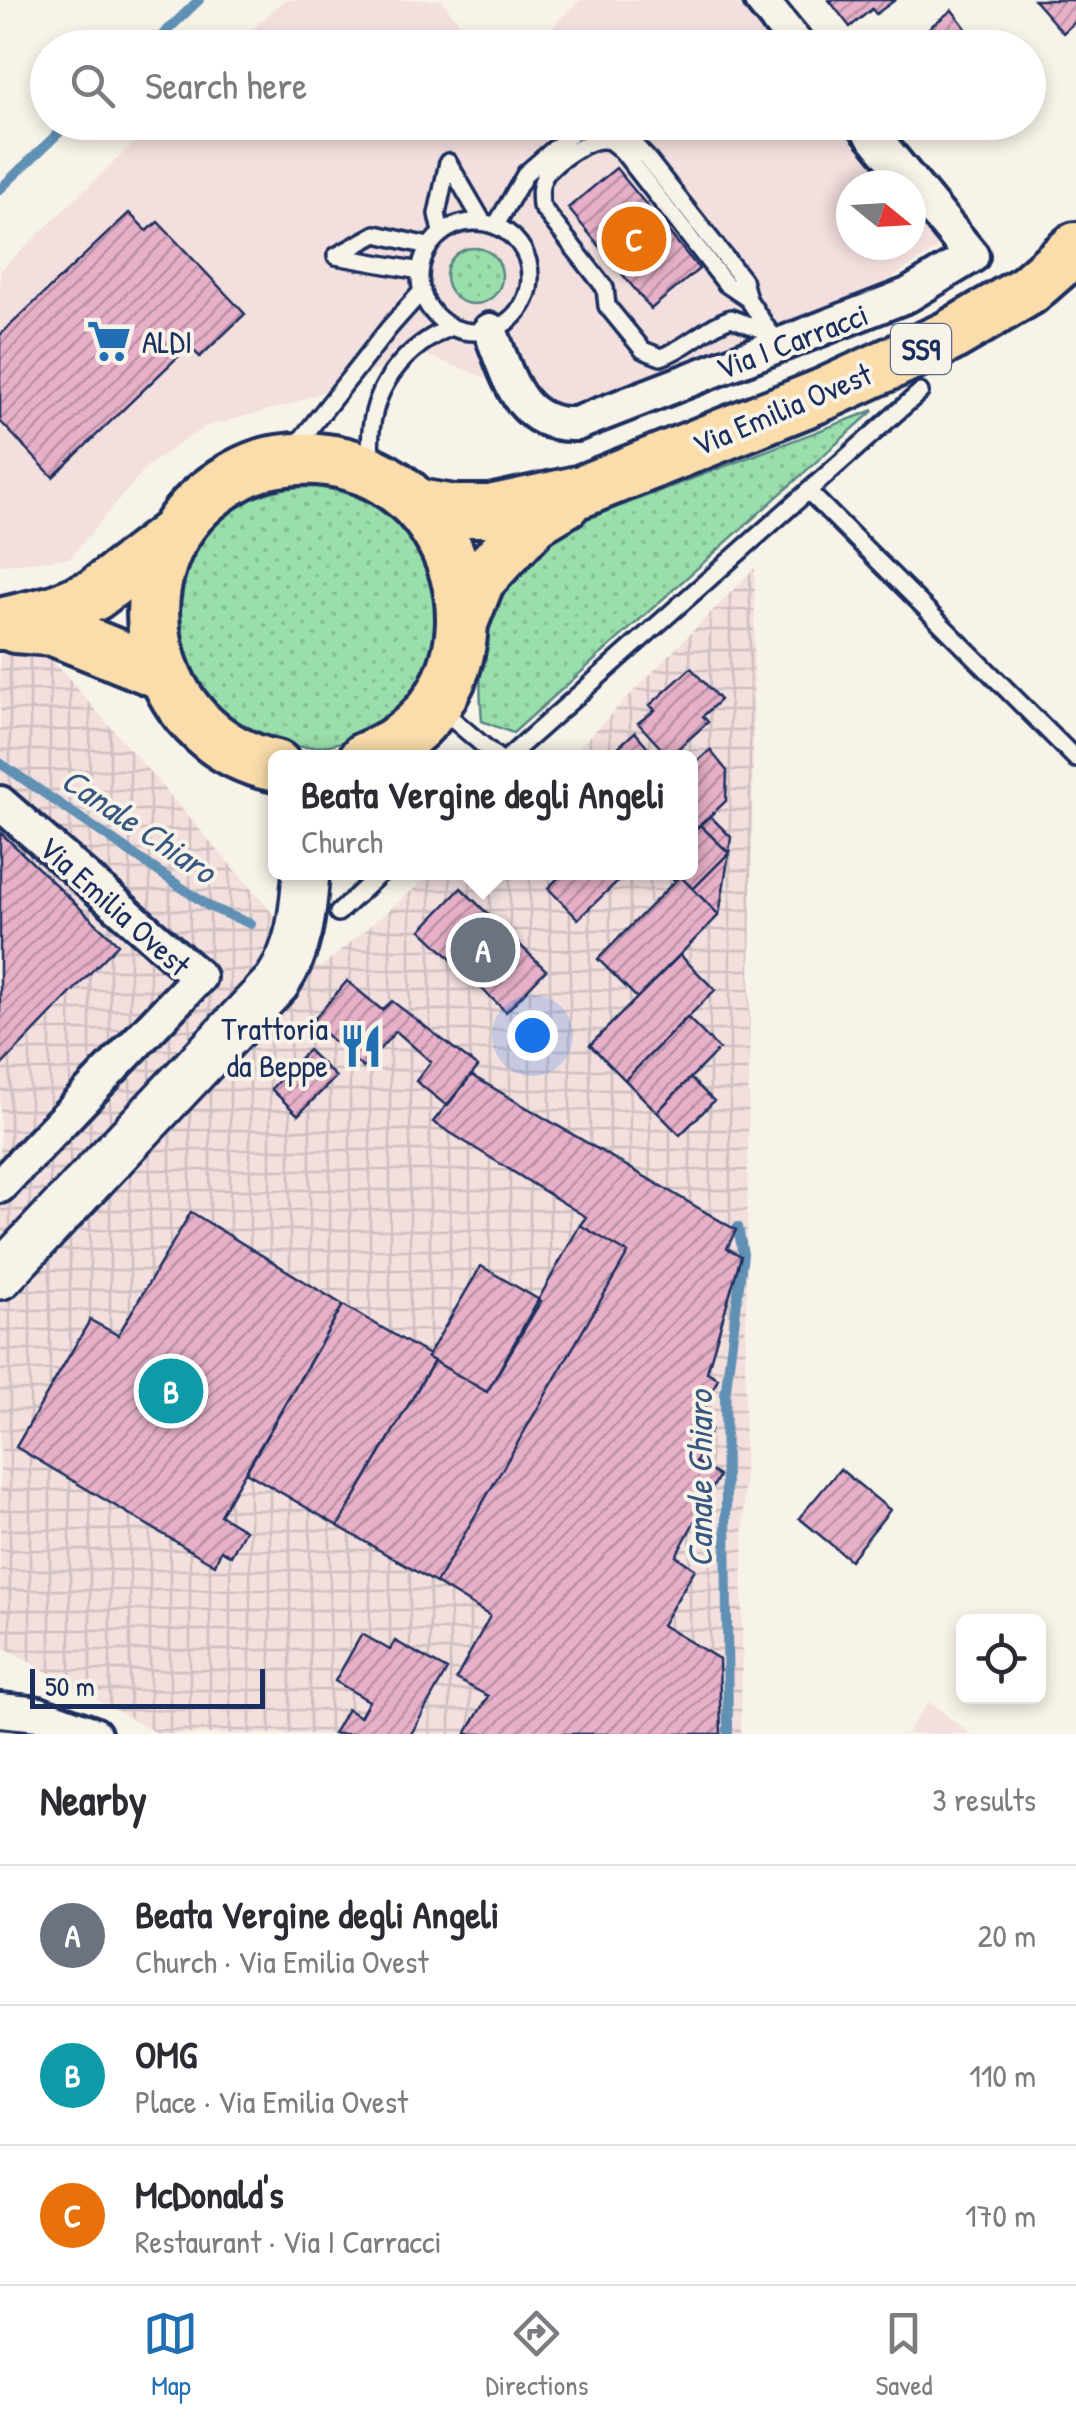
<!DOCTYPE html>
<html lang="en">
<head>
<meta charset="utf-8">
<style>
  :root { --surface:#fff; --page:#f2f2f3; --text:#2b2b33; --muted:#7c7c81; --line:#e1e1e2; --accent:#1f6fb2 }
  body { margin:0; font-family:"Patrick Hand",sans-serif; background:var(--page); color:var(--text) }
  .controls { position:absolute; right:30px; bottom:30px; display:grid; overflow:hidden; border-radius:15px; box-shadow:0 5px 15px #0003 }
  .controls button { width:90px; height:90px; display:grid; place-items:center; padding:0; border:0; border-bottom:2px solid var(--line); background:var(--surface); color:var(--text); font:50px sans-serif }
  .compass { position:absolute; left:836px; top:170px; width:90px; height:90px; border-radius:50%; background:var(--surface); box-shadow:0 5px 15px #0003; rotate:108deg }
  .scale { position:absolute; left:30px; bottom:25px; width:235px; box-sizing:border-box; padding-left:10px; border:5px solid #1b2f5e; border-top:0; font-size:28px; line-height:35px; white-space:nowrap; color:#1b2f5e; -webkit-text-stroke:8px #f7f3e8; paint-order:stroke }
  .you { position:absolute; left:532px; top:1035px; width:35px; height:35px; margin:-25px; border:8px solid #fff; border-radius:50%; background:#1a73e8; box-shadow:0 0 0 15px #1a73e833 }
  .badge { display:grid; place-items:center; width:65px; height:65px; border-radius:50%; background:var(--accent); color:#fff; font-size:32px; font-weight:700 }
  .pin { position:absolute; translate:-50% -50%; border:5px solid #fff; box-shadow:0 2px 10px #0006 }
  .popup { position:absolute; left:268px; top:750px; width:430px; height:130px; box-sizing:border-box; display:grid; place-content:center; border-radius:15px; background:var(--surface); filter:drop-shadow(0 2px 8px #0005); font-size:32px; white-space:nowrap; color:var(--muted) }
  .popup b { font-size:38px; color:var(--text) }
  .popup::after { content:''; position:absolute; left:50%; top:100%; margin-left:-20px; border:20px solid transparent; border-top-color:var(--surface) }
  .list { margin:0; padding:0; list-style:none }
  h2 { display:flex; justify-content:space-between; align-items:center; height:130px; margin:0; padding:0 40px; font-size:42px }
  h2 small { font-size:32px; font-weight:400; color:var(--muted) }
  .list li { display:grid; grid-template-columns:65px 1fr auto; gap:30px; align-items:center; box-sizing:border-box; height:140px; padding:0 40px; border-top:2px solid var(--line) }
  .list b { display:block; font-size:38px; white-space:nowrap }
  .list p { margin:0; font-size:32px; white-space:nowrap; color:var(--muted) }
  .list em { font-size:32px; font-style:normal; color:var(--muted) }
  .icon { flex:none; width:55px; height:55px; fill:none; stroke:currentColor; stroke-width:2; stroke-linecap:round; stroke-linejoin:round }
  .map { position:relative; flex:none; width:1076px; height:1734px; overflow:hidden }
  .search { position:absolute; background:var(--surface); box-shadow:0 5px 15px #0003; left:30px; right:30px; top:30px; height:110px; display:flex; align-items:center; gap:25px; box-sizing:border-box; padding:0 35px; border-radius:55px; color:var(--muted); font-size:38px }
  .sheet { height:550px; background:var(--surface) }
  nav { display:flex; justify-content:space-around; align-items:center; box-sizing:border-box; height:140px; border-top:2px solid var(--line); background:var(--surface); font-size:28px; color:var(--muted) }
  nav a { display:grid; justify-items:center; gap:5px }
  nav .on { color:var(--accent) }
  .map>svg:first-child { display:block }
</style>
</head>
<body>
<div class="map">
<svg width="1076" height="1734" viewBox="0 0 1076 1734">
  <defs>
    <pattern id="industrial-grid" width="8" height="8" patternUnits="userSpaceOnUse" patternTransform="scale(2.5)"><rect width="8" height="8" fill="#f2dfde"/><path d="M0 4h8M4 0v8" fill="none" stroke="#cfc0c1"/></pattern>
    <pattern id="grass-dots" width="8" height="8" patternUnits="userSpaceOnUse" patternTransform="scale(2.5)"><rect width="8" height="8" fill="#9adfab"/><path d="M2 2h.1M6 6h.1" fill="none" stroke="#84c096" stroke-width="1.8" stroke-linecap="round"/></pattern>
    <pattern id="building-hatch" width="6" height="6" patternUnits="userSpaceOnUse" patternTransform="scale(2.5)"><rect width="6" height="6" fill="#e7b0c8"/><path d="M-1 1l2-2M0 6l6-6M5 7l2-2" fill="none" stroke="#ba90a6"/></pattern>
  </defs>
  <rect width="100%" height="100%" fill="#f7f3e8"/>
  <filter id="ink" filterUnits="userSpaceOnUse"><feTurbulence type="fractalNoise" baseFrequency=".01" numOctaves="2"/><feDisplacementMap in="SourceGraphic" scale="20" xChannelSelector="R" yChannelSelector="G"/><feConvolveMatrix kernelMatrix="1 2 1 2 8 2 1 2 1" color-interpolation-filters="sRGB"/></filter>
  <g filter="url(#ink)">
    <path fill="#f2dfde" d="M284,0H441L479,47H234Z
      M581,0H741L780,47L530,48Z
      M155,123H843L895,185H851V245H911V204L945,244L801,336L581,414L421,353L291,404L204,427L147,466L70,558L0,565V271Z
      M929,1702L960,1726L970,1734H906Z"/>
    <path fill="url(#industrial-grid)" d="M755,568L741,1734H158L0,1645V600L320,968L433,873L690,872V758L569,757Z"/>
    <path fill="url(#grass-dots)" stroke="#5a8784" stroke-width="2.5" d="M446 276a28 28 0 1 1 56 0a28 28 0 1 1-56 0Z
      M874,410L513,733L482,721C477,666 482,608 519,563C528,551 543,541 554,531Z
      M176 617a130 130 0 1 1 260 0a130 130 0 1 1-260 0Z"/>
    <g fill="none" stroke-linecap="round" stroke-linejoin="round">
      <path stroke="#6091b5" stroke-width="10" d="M149,48L199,0
        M0,189L70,122
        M0,763L210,907L251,924
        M728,1734L725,1396L743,1254L738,1227"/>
    </g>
    <path fill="url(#building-hatch)" stroke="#1b2f5e" stroke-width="2.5" d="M829,0H895L876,14L872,9L850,27Z
      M1034,0H1076V21L1063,33Z
      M952,10L981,48H903Z
      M616,168L699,269L651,309L568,208Z
      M129,213L147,231L158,222L245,314L200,357L189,346L53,477L0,421V335Z
      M691,668L720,700L703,716L708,722L669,757L638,723L655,710L650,705Z
      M635,732L657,758H606Z
      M710,750L727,771L726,801L697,828L690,822V768Z
      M710,816L731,837L729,853L700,825Z
      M690,822L697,828L700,825L729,853L693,889L680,876L675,881L666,872H690Z
      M0,832L118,944L0,1067Z
      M729,853L719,915L693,889Z
      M564,872H614L620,879L578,919L548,888Z
      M680,876L719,915L637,998L598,959Z
      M461,888L546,970L506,1012L421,930Z
      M680,955L715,990L625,1080L590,1045Z
      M347,981L382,1010L392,1001L478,1067L447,1106L416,1081L431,1062L396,1031L363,1068L312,1022Z
      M687,1017L719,1049L657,1112L625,1080Z
      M308,1050L336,1077L298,1115L271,1089Z
      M471,1075L736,1230L727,1248L741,1256L707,1372L718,1378L699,1422L711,1429L696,1462L719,1476L676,1556L695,1569L662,1625L719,1659L721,1734H466L488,1696L456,1679L490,1616L436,1583L628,1253L580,1225L586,1217L433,1122Z
      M690,1078L714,1101L680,1135L657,1112Z
      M191,1212L343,1305L220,1515L245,1530L231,1556L221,1550L215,1565L16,1447L90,1320L118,1335Z
      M580,1225L628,1253L436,1583L338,1526L434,1361L487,1392Z
      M481,1266L541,1301L487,1392L427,1357Z
      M343,1305L429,1355L427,1357L434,1361L338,1526L246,1472Z
      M840,1469L890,1510L850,1560L799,1518Z
      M362,1634L390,1650L395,1641L447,1670L411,1734H333L347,1709L360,1717L369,1701L335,1681Z"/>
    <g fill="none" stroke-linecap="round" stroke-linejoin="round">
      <g stroke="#1b2f5e" stroke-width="22">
        <path id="service" d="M613,122L646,157L743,280L748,299L771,334
          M420 277a55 55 0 1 1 110 0a55 55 0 1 1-110 0Z
          M496,225L526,173L585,122
          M441,232L437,214L448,162L483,222
          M336,256L376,234L428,246
          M336,256L420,271
          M748,299L726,284L622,151C618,148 614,143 609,141C591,135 557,161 546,174C539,184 540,195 541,206L605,288L607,306L643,350L661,357C687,348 705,327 731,318L771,333
          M292,451L389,328L422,291
          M372,465C363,402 393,353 451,327
          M808,491L1076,759
          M437,706L498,758
          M507,758L920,392
          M338,913L382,872"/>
      </g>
      <g stroke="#1b2f5e" stroke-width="40">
        <path id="minor" d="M761,0L800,48
          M490,330C508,375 518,427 576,424L908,295L972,256L862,122
          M0,803L199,977L0,1186
          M0,1710L39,1714L94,1734"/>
      </g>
      <g stroke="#1b2f5e" stroke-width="52">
        <path id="secondary" d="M0,1276L277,982C300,948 303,913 306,872"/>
      </g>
      <g stroke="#1b2f5e" stroke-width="58">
        <path id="primary" d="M418,505L454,511H490L582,491L822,395L948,337L1028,290L1076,248
          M462,623L479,580L535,520L565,502
          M0,624L55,611L94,595L174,534
          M15,627L54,630L163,674
          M276,766C145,740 109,566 216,489C234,476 256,464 278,461C466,433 535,691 365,758"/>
      </g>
      <use href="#service" stroke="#f7f3e8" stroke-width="15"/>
      <use href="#minor" stroke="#f7f3e8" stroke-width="32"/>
      <use href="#secondary" stroke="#f7f3e8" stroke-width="45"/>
      <use href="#primary" stroke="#faddab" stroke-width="50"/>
    </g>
  </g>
  <defs>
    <g id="supermarket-bare" transform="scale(3.45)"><path d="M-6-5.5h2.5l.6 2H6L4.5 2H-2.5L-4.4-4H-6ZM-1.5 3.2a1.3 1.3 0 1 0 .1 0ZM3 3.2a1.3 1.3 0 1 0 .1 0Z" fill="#1f6fb2" stroke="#f7f3e8" stroke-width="2.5" paint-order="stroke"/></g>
    <g id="restaurant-bare" transform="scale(3.45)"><path d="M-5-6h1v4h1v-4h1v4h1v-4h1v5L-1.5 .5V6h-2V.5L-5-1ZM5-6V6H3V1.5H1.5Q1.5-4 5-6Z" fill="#1f6fb2" stroke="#f7f3e8" stroke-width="2.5" paint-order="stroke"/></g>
  </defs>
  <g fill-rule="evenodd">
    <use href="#supermarket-bare" x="109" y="341"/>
    <use href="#restaurant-bare" x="361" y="1046"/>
  </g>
  <g text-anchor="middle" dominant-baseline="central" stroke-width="8" stroke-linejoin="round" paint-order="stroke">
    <rect fill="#f7f3e8" stroke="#5d6a87" stroke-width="2.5" x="891" y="324" width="60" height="50" rx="8"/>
    <g font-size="30" font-weight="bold" fill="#1b2f5e">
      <text x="921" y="349">SS9</text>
    </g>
    <g font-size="32" fill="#1b2f5e" stroke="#f7f3e8" text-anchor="start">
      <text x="142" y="341">ALDI</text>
      <text x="328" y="1028" text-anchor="end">Trattoria<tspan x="328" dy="37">da Beppe</tspan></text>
    </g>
    <g font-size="32" fill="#1b2f5e" stroke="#f7f3e8">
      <text transform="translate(792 341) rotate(-21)">Via I Carracci</text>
      <text transform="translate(782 409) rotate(-23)">Via Emilia Ovest</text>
      <text transform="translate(115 906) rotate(42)">Via Emilia Ovest</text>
    </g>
    <g font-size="35" font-style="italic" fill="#385882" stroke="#f7f3e8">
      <text transform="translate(139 825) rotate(34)">Canale Chiaro</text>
      <text transform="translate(699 1479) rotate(-90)">Canale Chiaro</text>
    </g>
  </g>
</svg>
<div class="controls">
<button><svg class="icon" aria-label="locate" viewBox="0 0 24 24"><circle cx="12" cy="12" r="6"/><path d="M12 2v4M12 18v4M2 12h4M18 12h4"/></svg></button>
</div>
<svg class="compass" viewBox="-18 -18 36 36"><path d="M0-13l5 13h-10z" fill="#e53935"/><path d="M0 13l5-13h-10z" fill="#7c7c81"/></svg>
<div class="scale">50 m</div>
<div class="you"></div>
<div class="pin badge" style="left:483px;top:950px;background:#6b7280">A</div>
<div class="popup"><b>Beata Vergine degli Angeli</b>Church</div>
<div class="pin badge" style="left:171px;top:1391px;background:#0f9aa8">B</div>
<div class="pin badge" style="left:634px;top:239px;background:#e8710a">C</div>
<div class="search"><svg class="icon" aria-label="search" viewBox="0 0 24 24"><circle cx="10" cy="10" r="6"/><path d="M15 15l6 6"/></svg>Search here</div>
</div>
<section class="sheet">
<h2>Nearby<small>3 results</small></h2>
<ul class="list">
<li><span class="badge" style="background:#6b7280">A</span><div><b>Beata Vergine degli Angeli</b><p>Church · Via Emilia Ovest</p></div><em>20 m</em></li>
<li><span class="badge" style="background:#0f9aa8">B</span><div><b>OMG</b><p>Place · Via Emilia Ovest</p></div><em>110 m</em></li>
<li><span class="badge" style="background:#e8710a">C</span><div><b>McDonald's</b><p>Restaurant · Via I Carracci</p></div><em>170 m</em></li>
</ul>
</section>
<nav>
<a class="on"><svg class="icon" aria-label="map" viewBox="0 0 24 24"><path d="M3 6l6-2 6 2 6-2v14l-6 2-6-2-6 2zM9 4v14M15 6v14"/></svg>Map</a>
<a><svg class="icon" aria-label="directions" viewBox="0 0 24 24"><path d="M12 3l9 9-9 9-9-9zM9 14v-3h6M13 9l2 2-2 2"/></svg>Directions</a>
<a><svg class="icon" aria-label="saved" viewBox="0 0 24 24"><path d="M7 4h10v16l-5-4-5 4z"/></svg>Saved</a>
</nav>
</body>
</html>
